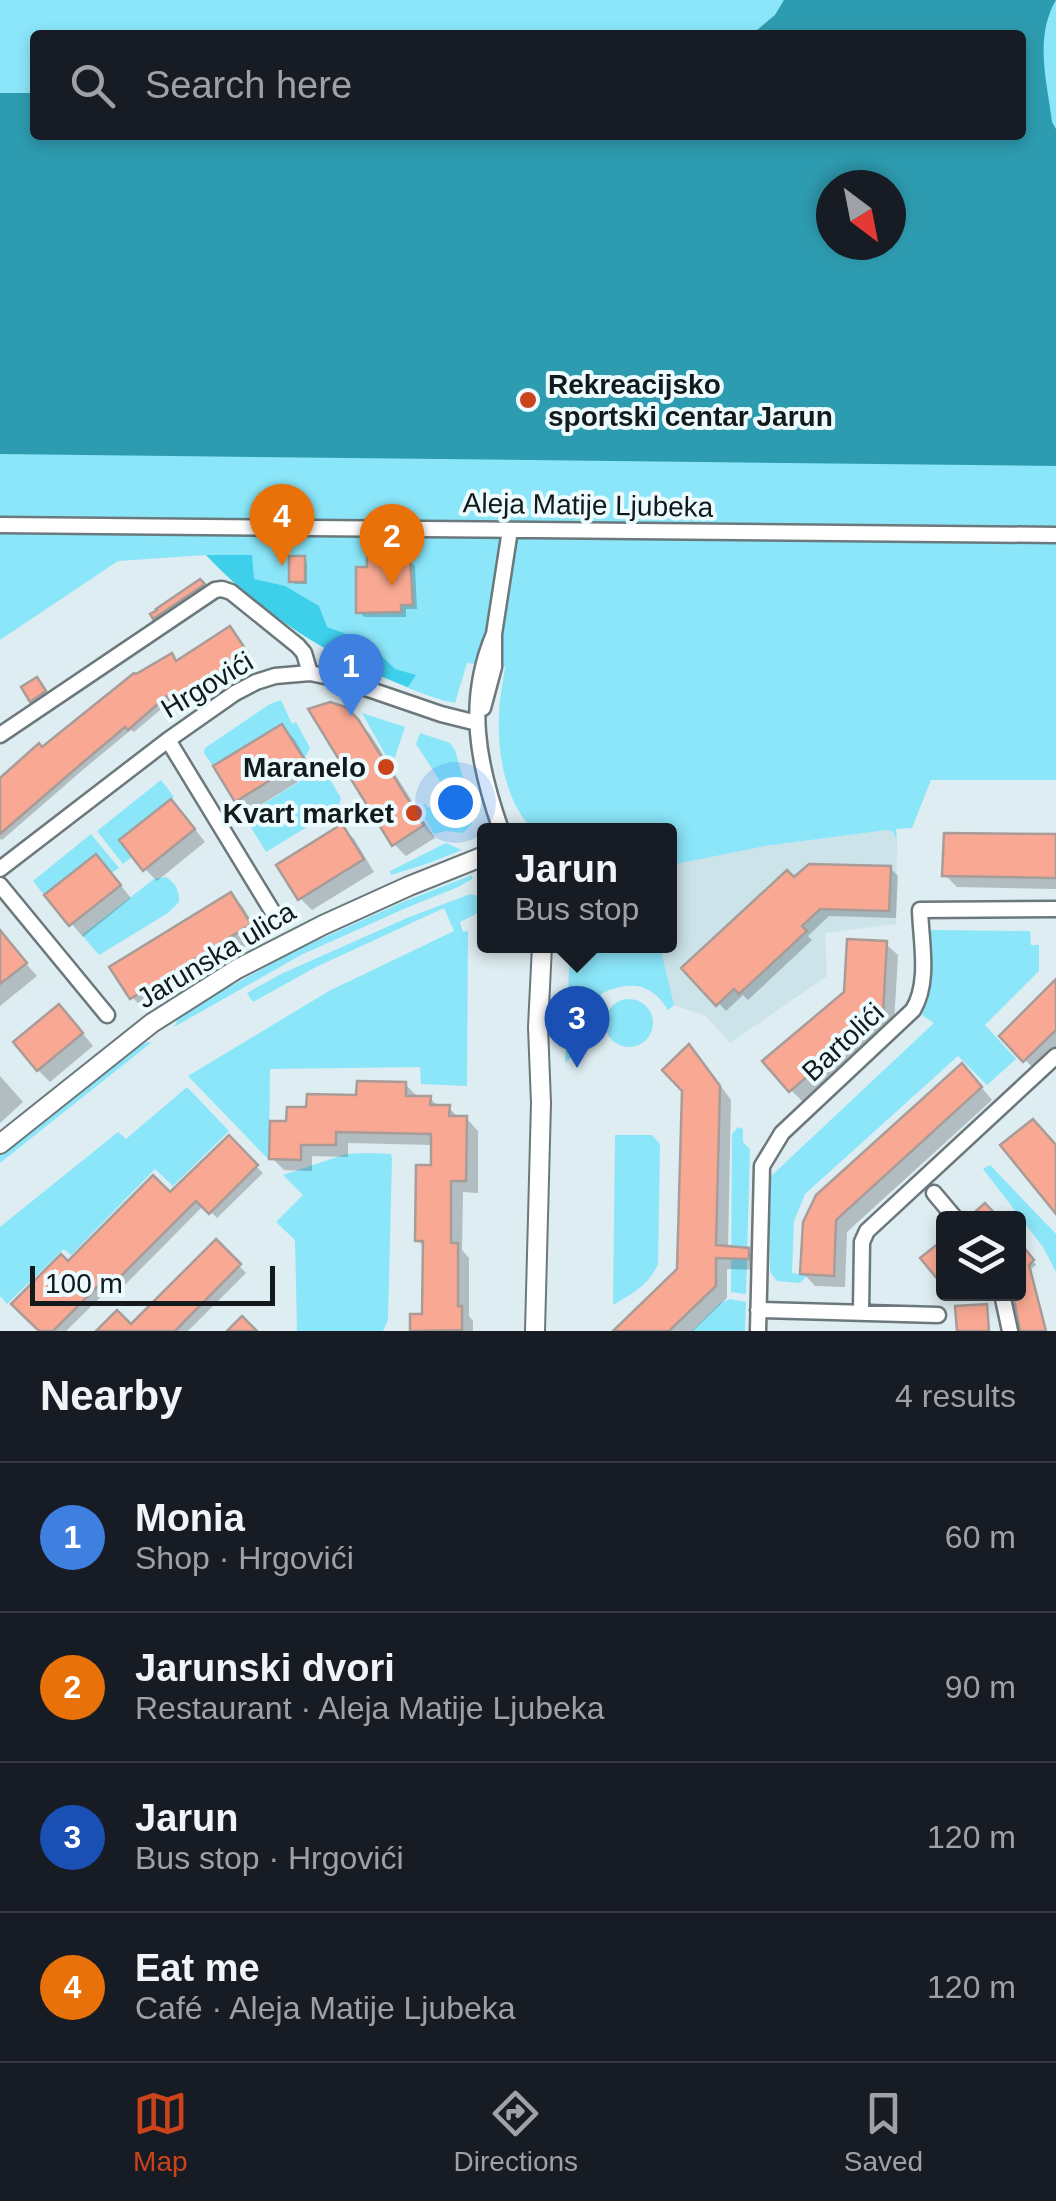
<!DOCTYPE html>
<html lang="en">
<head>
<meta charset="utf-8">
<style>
  :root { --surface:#171b24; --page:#20242c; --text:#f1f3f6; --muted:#9ea1a6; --line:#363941; --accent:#cb431a }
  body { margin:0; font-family:Arial,sans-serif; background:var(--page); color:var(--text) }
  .controls { position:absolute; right:30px; bottom:30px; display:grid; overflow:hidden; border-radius:10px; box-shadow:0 5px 15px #0003 }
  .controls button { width:90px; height:90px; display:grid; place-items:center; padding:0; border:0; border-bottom:2px solid var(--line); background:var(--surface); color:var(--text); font:50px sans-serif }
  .compass { position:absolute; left:816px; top:170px; width:90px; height:90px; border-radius:50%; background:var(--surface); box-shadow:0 5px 15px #0003; rotate:148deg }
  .scale { position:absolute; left:30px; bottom:25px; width:245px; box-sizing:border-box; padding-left:10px; border:5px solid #14191b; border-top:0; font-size:28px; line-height:35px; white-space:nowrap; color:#14191b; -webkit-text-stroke:8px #ebfbfe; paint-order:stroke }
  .you { position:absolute; left:455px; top:802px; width:35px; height:35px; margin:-25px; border:8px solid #fff; border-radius:50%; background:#1a73e8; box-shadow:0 0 0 15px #1a73e833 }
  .badge { display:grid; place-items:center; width:65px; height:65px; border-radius:50%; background:var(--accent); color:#fff; font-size:32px; font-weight:700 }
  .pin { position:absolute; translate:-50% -82px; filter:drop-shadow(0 2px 5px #0008) }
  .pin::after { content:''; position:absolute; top:52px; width:35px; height:30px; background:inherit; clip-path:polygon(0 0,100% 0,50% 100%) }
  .popup { position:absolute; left:477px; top:823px; width:200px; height:130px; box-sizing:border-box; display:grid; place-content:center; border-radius:10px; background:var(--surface); filter:drop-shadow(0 2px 8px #0005); font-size:32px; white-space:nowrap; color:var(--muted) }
  .popup b { font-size:38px; color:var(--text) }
  .popup::after { content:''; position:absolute; left:50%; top:100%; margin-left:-20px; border:20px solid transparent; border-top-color:var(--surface) }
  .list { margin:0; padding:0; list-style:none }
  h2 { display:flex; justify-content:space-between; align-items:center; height:130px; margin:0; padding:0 40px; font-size:42px }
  h2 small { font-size:32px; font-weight:400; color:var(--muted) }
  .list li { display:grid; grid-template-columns:65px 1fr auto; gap:30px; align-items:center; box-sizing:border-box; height:150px; padding:0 40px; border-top:2px solid var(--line) }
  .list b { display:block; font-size:38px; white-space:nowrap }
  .list p { margin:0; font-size:32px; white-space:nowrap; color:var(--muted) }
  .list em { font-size:32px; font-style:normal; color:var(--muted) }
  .icon { flex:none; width:55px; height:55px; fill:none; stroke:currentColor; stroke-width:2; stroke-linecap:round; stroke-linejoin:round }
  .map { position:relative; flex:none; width:1056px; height:1331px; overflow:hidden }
  .search { position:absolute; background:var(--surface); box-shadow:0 5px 15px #0003; left:30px; right:30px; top:30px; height:110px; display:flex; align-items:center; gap:25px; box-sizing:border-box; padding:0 35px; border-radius:10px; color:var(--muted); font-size:38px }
  .sheet { height:730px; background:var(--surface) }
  nav { display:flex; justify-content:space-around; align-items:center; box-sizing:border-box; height:140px; border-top:2px solid var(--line); background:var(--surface); font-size:28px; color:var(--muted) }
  nav a { display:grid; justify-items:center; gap:5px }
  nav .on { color:var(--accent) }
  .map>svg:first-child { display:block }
</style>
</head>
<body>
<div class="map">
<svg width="1056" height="1331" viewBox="0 0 1056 1331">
  <rect width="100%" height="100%" fill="#deedf1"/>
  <path fill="#cbe3e9" d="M888,830L893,832L897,840L896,924L825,933L827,976L730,1043L706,1016L674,1005L660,946H670V864L765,846Z"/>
  <path fill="#8be6f9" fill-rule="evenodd" d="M0,0H1056V780H931L912,828L896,829L897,840L893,832L887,830L765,846L670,865V830H534C506,805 497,753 499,716C499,700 503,683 505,667L467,663L455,703C426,697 396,683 369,670C304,638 256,608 206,555L118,561L0,640ZM35,35H1021V135H35ZM831,185H891V245H831Z
    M281,700L292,724L296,722L310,748L304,759L282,724L213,766L204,753L205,748L270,704Z
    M362,713L405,727L393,763L389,761Z
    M420,733L450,743L455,750L474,816L471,825L463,833L447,831L434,834L418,807L425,804L428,808L449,795L416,744Z
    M315,772L327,774L341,798L338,808L266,852L244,816Z
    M161,780L174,797L119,840L132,857L123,864L97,831Z
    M91,834L119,868L111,873L44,895L33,881Z
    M446,843L462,850L429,863L391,875L390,871Z
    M472,875V879L458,887L406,908L301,955L174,1027L181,1014L298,949L403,902Z
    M166,877C176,884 179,889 179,902L168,913L99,955L82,935L154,879Z
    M470,894C480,896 484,899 484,910L460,922L463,932L468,931L467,1086L421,1084L420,1067L270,1069L269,1160L188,1076L329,991L454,931L444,908L316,967L253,1002L247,993L281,974L407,918Z
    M930,930L1030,931L1031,945H1039V971L985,1025L1016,1059L987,1085L958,1056L805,1194L794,1221L792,1273L808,1275L800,1283L777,1281L770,1272V1177L934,1023L919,1013L929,992Z
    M570,946H660L674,1005L668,1010C651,982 630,981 602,993L591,1015L592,1039L565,1063Z
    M605 1023a24 24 0 1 1 48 0a24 24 0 1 1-48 0Z
    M148,1042H152L0,1163V1155L138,1046Z
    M187,1087L229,1131L173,1186L155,1169L71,1255L64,1249L7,1304L0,1296V1227L118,1132L126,1139Z
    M738,1127L743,1129V1142L750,1149L746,1294L731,1292L732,1134Z
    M615,1135H652L660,1144L658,1264C649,1285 632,1294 613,1305Z
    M368,1153L391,1154L392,1158L388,1320L383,1331H297L295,1240L276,1222L303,1195L283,1175L346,1154Z
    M990,1165L1056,1234V1272L1043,1247L983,1169Z
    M730,1299L746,1302L745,1331H692L720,1303Z"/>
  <path fill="#3ed0eb" d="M206,555H252L254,579L285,586L319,606L327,627L366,641L395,669L416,675L408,687C331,659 262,614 206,555Z"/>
  <path fill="#2e9cb0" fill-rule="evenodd" d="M784,0H1056C1034,38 1047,81 1052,122L1056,129V466L0,454V93H35V135H1021V35H751L775,15ZM831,185H891V245H831Z"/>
  <path fill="#0003" d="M304,559L307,562V584H295L292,581Z
    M409,560L415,566L417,609H406V617H364L359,612Z
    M200,582L206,588L159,620L154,615Z
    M234,633L250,658L178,706L172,700L134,732L131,730L85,768L2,840L0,839V781L42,750L177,663Z
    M40,683L48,695L36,703L32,700Z
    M345,709L370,734L435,838L406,856L394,844Z
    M282,727L294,739L314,772L249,812L237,800Z
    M183,814L205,842L157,881L145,869Z
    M342,827L354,839L374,872L312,910L300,898Z
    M1056,837V889L957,887L945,875Z
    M890,868L898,876L896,918L829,916L808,936L812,940L748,1000L743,995L726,1011L685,968L794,881Z
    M108,870L131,898L83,937L48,896Z
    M230,895L243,907L261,937L144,1009L132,997Z
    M0,934L37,976L0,1006Z
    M885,943L898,955L894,1024L803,1102L791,1090L846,993Z
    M1056,982V1054L1037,1072L1002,1036Z
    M71,1019L93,1046L50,1082L38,1070Z
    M689,1047L701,1059L731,1100L728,1249L748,1251L760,1263V1270L727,1269V1298L693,1331H616L679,1270Z
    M0,1076L23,1102L0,1123Z
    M974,1078L992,1100L847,1232L845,1287L815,1286L803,1273L806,1222Z
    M405,1084L417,1096L430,1098L439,1107H448L459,1118H466L478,1131V1193L463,1192L462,1250L469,1258V1316L473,1321V1331H413V1316H424L425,1248L417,1240L433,1167V1145L348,1143V1157L312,1156V1171L284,1170L272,1158L289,1124L309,1110Z
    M228,1139L263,1173L217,1218L204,1205L119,1291L113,1285L66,1331H42L68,1265L170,1196Z
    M216,1242L246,1273L188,1331H100L131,1328Z
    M1018,1242L1036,1265L1031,1269L1047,1331H1022L1015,1294H1018Z"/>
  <path fill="#f9a993" stroke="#a99c98" stroke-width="2.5" d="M289,556H305V582H289Z
    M367,558H410L413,605H401V612L356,613V567H367Z
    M200,579L205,584L153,619L150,614L157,610L156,609Z
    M230,626L248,653L172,704L167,696L128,730L125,727L81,764L0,834V778L39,743L42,747L134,673L136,674L172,653L176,661Z
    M37,677L46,691L30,702L21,687Z
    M330,702L346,707L358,719L424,825L392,846L308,709Z
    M282,724L304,759L235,802L213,766Z
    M171,799L195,829L143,871L119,840Z
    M342,824L364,859L298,900L276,865Z
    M944,833L1056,834V878L942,876Z
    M96,854L121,885L69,926L44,895Z
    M809,864L891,866L889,911L820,909L802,926L807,931L739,994L734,989L716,1006L681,968L787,870L794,877Z
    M231,892L251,924L130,999L109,967Z
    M0,930L27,963L0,984Z
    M847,939L887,941L883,1012L789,1092L762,1061L844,992Z
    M1056,979V1030L1023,1062L999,1036Z
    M59,1004L83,1033L37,1071L13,1042Z
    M689,1044L720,1086L716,1245L749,1248V1259L716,1258V1286L669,1331H613L677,1269L682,1091L662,1070Z
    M962,1063L982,1087L836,1220L834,1276L800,1274L803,1222L816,1195Z
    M357,1081L406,1082V1096H431L430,1105H450L449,1116H467L466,1181H451V1243H458V1306H462V1330L410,1331V1314H422L423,1241H415L416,1165H431V1134L336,1132V1145H301V1160L269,1159L270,1121H286L287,1107H306L307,1094L356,1095Z
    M1033,1119L1056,1145V1214L1000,1145Z
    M229,1135L258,1165L209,1214L196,1201L111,1286L104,1280L53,1331H39L11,1304L61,1254L68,1261L153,1175L170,1192Z
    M985,1203L999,1218H968Z
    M216,1239L241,1264L175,1331H96L117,1310L131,1324Z
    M944,1239V1287L920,1258Z
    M1018,1240L1034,1260L1029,1265L1046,1331H1020L1013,1294H1018Z
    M987,1304L989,1331H957L955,1306Z
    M242,1316L257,1331H227Z"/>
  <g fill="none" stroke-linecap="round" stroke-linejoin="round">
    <g stroke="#6b797c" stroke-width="19">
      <path id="minor" d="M0,525L1056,535
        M494,634C465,702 478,764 501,830
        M483,708L494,667V634L510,530
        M0,735L215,590L222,589L231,592L298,646L304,653L310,673
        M168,740L277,919
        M0,869L168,740L235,693L256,682L275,676L310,673L339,679L441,714L477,723
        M0,885L107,1015
        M934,1193L955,1218
        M1002,1294L1010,1331
        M758,1310L938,1315
        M861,1312L862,1242L867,1231L1056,1056
        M758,1331L762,1166L782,1133L913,1010C930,982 921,942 920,910L1056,909"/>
    </g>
    <g stroke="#6b797c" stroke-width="22">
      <path id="tertiary" d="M0,1144L152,1023L237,969L323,925L409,886L484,856
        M535,1331L541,1103L538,1027L542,946"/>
    </g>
    <use href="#minor" stroke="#fff" stroke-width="14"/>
    <use href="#tertiary" stroke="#fff" stroke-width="18"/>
  </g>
  <g fill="#cb431a" stroke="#ebfbfe" stroke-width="4">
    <circle cx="528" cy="400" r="10"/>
    <circle cx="386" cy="767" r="10"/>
    <circle cx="414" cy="813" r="10"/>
  </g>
  <g text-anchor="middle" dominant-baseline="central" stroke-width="8" stroke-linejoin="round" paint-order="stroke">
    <g font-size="28" font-weight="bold" fill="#14191b" stroke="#ebfbfe" text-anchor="end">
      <text x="548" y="384" text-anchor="start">Rekreacijsko<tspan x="548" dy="32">sportski centar Jarun</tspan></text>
      <text x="366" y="767">Maranelo</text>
      <text x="394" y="813">Kvart market</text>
    </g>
    <g font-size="28" fill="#14191b" stroke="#ebfbfe">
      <text transform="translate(588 505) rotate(1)">Aleja Matije Ljubeka</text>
      <text transform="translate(207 685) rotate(-31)">Hrgovići</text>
      <text transform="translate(216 955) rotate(-31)">Jarunska ulica</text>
      <text transform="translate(843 1042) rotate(-43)">Bartolići</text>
    </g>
  </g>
</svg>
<div class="controls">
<button><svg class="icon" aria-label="layers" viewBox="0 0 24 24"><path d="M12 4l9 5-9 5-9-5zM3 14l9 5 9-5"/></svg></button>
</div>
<svg class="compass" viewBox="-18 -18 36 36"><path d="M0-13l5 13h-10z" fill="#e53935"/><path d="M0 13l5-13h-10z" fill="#9ea1a6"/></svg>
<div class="scale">100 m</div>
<div class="you"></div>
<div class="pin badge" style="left:351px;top:716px;background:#3f7fe0">1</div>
<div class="pin badge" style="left:392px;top:586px;background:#e8710a">2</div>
<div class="pin badge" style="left:577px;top:1068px;background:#1a4fb4">3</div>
<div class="popup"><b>Jarun</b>Bus stop</div>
<div class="pin badge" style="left:282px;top:566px;background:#e8710a">4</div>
<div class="search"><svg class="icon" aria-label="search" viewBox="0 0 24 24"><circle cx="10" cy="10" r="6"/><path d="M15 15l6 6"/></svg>Search here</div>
</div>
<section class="sheet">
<h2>Nearby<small>4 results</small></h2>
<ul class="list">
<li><span class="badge" style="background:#3f7fe0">1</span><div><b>Monia</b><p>Shop · Hrgovići</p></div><em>60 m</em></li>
<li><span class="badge" style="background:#e8710a">2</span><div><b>Jarunski dvori</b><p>Restaurant · Aleja Matije Ljubeka</p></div><em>90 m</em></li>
<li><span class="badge" style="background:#1a4fb4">3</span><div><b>Jarun</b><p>Bus stop · Hrgovići</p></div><em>120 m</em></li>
<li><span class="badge" style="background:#e8710a">4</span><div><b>Eat me</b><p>Café · Aleja Matije Ljubeka</p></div><em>120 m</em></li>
</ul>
</section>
<nav>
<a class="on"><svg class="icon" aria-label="map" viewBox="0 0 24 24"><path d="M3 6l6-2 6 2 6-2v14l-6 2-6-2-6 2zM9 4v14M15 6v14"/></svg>Map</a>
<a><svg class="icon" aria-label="directions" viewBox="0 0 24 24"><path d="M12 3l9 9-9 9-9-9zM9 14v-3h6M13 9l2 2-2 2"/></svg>Directions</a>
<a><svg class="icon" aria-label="saved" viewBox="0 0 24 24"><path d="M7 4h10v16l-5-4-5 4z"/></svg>Saved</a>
</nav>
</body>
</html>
